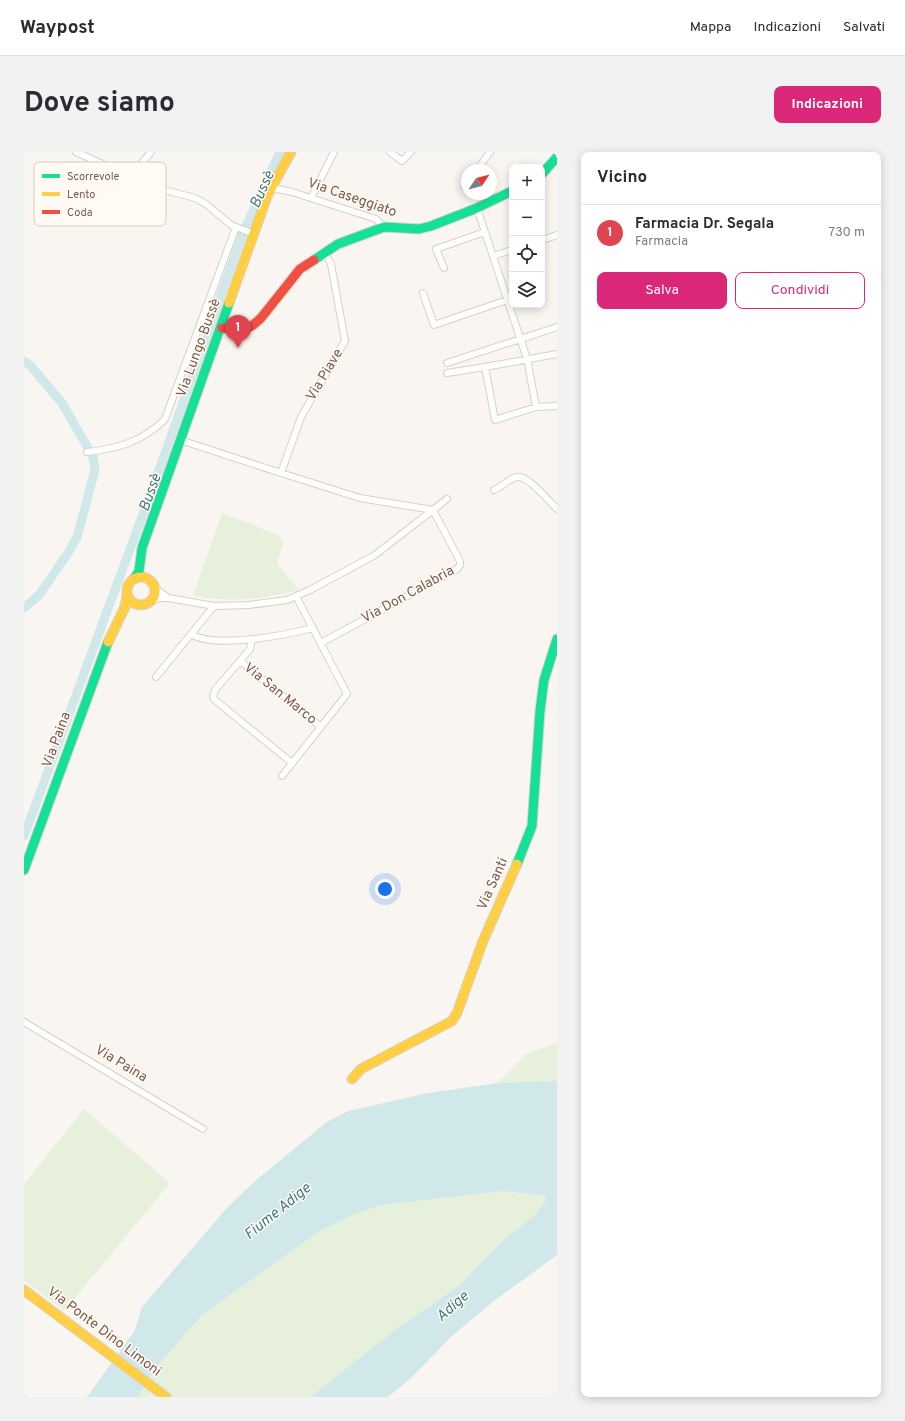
<!DOCTYPE html>
<html lang="it">
<head>
<meta charset="utf-8">
<style>
  :root { --surface:#fff; --page:#f2f2f3; --text:#2b2b33; --muted:#7c7c81; --line:#e1e1e2; --accent:#db2777 }
  body { margin:0; font-family:Overpass,sans-serif; background:var(--page); color:var(--text) }
  .controls { position:absolute; right:12px; top:12px; display:grid; overflow:hidden; border-radius:8px; box-shadow:0 2px 10px #0003 }
  .controls button { width:36px; height:36px; display:grid; place-items:center; padding:0; border:0; border-bottom:1px solid var(--line); background:var(--surface); color:var(--text); font:20px sans-serif }
  .compass { position:absolute; left:437px; top:12px; width:36px; height:36px; border-radius:50%; background:var(--surface); box-shadow:0 2px 10px #0003; rotate:55deg }
  .you { position:absolute; left:361px; top:737px; width:14px; height:14px; margin:-10px; border:3px solid #fff; border-radius:50%; background:#1a73e8; box-shadow:0 0 0 6px #1a73e833 }
  .badge { display:grid; place-items:center; width:26px; height:26px; border-radius:50%; background:var(--accent); color:#fff; font-size:13px; font-weight:700 }
  .pin { position:absolute; translate:-50% -33px; filter:drop-shadow(0 1px 2px #0008) }
  .pin::after { content:''; position:absolute; top:21px; width:14px; height:12px; background:inherit; clip-path:polygon(0 0,100% 0,50% 100%) }
  .list { margin:0; padding:0; list-style:none }
  h2 { display:flex; justify-content:space-between; align-items:center; height:52px; margin:0; padding:0 16px; font-size:17px }
  h2 small { font-size:13px; font-weight:400; color:var(--muted) }
  .list li { display:grid; grid-template-columns:26px 1fr auto; gap:12px; align-items:center; box-sizing:border-box; height:56px; padding:0 16px; border-top:1px solid var(--line) }
  .list b { display:block; font-size:15px; white-space:nowrap }
  .list p { margin:0; font-size:13px; white-space:nowrap; color:var(--muted) }
  .list em { font-size:13px; font-style:normal; color:var(--muted) }
  .actions { display:flex; gap:8px; padding:12px 16px }
  .actions a { flex:1; padding:9px 0; border:1px solid var(--accent); border-radius:8px; text-align:center; font-size:14px; color:var(--accent) }
  .actions .main { background:var(--accent); color:#fff }
  .icon { flex:none; width:22px; height:22px; fill:none; stroke:currentColor; stroke-width:2; stroke-linecap:round; stroke-linejoin:round }
  .map { position:relative; flex:none; width:533px; height:1245px; overflow:hidden; border-radius:8px }
  header { display:flex; align-items:center; gap:24px; box-sizing:border-box; height:56px; padding:0 20px; background:var(--surface); border-bottom:1px solid var(--line) }
  header strong { font-size:19px }
  nav { display:flex; gap:22px; margin-inline-start:auto; font-size:14px }
  .intro { display:flex; align-items:center; justify-content:space-between; box-sizing:border-box; height:96px; padding:0 24px }
  h1 { margin:0; font-size:28px }
  .button { padding:10px 18px; border-radius:8px; background:var(--accent); color:#fff; font-size:14px; font-weight:700 }
  main { display:flex; gap:24px; padding:0 24px }
  aside { flex:1; background:var(--surface); border-radius:8px; box-shadow:0 2px 10px #0003 }
  .map>svg:first-child { display:block }
</style>
</head>
<body>
<header>
<strong>Waypost</strong>
<nav><a>Mappa</a><a>Indicazioni</a><a>Salvati</a></nav>
</header>
<div class="intro"><h1>Dove siamo</h1><a class="button">Indicazioni</a></div>
<main>
<div class="map">
<svg width="533" height="1245" viewBox="0 0 533 1245">
  <rect width="100%" height="100%" fill="#f9f5f0"/>
  <path fill="#e7f0db" d="M198,361L255,383L260,391L254,406V413L275,438C235,448 210,450 169,444Z
    M533,891V929L474,931L504,901Z
    M60,957L146,1031L40,1159L0,1128V1032Z
    M480,1039L522,1044L520,1051L512,1062L477,1090L436,1133L371,1178L286,1245H114L135,1212L178,1163L296,1079L331,1062L358,1053Z"/>
  <path fill="#d0e8ea" d="M533,929V1103L470,1149L428,1184L387,1226L364,1245H286L371,1178L436,1133L477,1090L512,1062L520,1051L522,1044L480,1039L358,1053L331,1062L296,1079L178,1163L135,1212L114,1245H63L111,1178L118,1155L202,1057L231,1029L303,970L324,959L404,941L474,931Z"/>
  <g fill="none" stroke-linecap="round" stroke-linejoin="round">
    <path stroke="#d0e8ea" stroke-width="9" d="M0,209L5,212L38,251L69,305L71,318L53,385L44,401L15,443L0,456
      M0,684L129,335L219,81L256,0"/>
    <g stroke="#d7d1cb" stroke-width="8">
      <path id="street" d="M52,0L129,35L171,46L182,52L207,73L230,82
        M366,0L378,9L387,0
        M453,18L466,0
        M106,25L127,0
        M441,35L443,32
        M249,36L268,40L352,67L360,75
        M287,46L310,0
        M453,56L503,207L512,255
        M518,88L533,83
        M469,104L488,98
        M420,116L412,97L461,80
        M399,141L410,173L483,148
        M533,202L461,215L471,268L512,255L533,254
        M423,211L533,175
        M423,221L461,215
        M156,288L257,321L277,265L321,189L307,112L300,100
        M63,300C93,297 120,289 141,267L212,75
        M257,321L336,346L409,358L436,409V413L433,417L297,491
        M470,338C477,335 485,327 492,325C503,322 525,349 533,357
        M130,435L144,446
        M125,450L135,446H145L190,454L225,453L263,448L286,438L351,403L423,347
        M167,482C191,497 262,483 289,476
        M228,487L226,497L191,538L189,545L191,548L268,611
        M216,509L297,575
        M132,525L190,454
        M258,624L323,542L272,444
        M0,870L179,977"/>
    </g>
    <g stroke="#d9d2cb" stroke-width="11">
      <path id="fast" d="M518,22L533,5
        M290,108L314,92L360,75L395,77L407,74L453,56L488,39
        M110,427L115,419L118,396L205,151
        M493,712L508,674L516,559L520,528L533,487
        M0,718L84,490"/>
    </g>
    <g stroke="#d9d2cb" stroke-width="11">
      <path id="slow" d="M205,151L244,42L267,0
        M103 439a14 14 0 1 1 28 0a14 14 0 1 1-28 0Z
        M84,490L101,455L103,443
        M328,927L337,917L428,869L433,861L459,789L493,712
        M0,1138L142,1245"/>
    </g>
    <g stroke="#d9d2cb" stroke-width="11">
      <path id="jam" d="M198,176L220,178L229,173L237,166L276,117L290,108"/>
    </g>
    <use href="#street" stroke="#fefefd" stroke-width="6"/>
    <use href="#fast" stroke="#16e098" stroke-width="9"/>
    <use href="#slow" stroke="#ffcf43" stroke-width="9"/>
    <use href="#jam" stroke="#f24e42" stroke-width="9"/>
  </g>
  <g text-anchor="middle" dominant-baseline="central" stroke-width="3" stroke-linejoin="round" paint-order="stroke">
    <g font-size="14" fill="#7a5c4d" stroke="#fffaf3">
      <text transform="translate(328 46) rotate(19)">Via Caseggiato</text>
      <text transform="translate(175 196) rotate(-70)">Via Lungo Bussè</text>
      <text transform="translate(301 223) rotate(-59)">Via Piave</text>
      <text transform="translate(384 443) rotate(-29)">Via Don Calabria</text>
      <text transform="translate(256 542) rotate(39)">Via San Marco</text>
      <text transform="translate(33 588) rotate(-70)">Via Paina</text>
      <text transform="translate(469 732) rotate(-66)">Via Santi</text>
      <text transform="translate(97 912) rotate(31)">Via Paina</text>
      <text transform="translate(80 1180) rotate(37)">Via Ponte Dino Limoni</text>
    </g>
    <g font-size="15" font-style="italic" fill="#437c86" stroke="#fffaf3">
      <text transform="translate(239 38) rotate(-66)">Bussè</text>
      <text transform="translate(127 341) rotate(-70)">Bussè</text>
      <text transform="translate(254 1060) rotate(-39)">Fiume Adige</text>
      <text transform="translate(429 1155) rotate(-41)">Adige</text>
    </g>
  </g>
  <rect x="10" y="10" width="132" height="64" rx="6" fill="#fffaf3" stroke="#d7cbc1" stroke-width="1"/>
  <rect x="18" y="22" width="18" height="4" fill="#16e098"/>
  <rect x="18" y="40" width="18" height="4" fill="#ffcf43"/>
  <rect x="18" y="58" width="18" height="4" fill="#f24e42"/>
  <g font-size="11" fill="#7a5c4d">
    <text x="43" y="28">Scorrevole</text>
    <text x="43" y="46">Lento</text>
    <text x="43" y="64">Coda</text>
  </g>
</svg>
<div class="controls">
<button>+</button>
<button>−</button>
<button><svg class="icon" aria-label="locate" viewBox="0 0 24 24"><circle cx="12" cy="12" r="6"/><path d="M12 2v4M12 18v4M2 12h4M18 12h4"/></svg></button>
<button><svg class="icon" aria-label="layers" viewBox="0 0 24 24"><path d="M12 4l9 5-9 5-9-5zM3 14l9 5 9-5"/></svg></button>
</div>
<svg class="compass" viewBox="-18 -18 36 36"><path d="M0-13l5 13h-10z" fill="#e53935"/><path d="M0 13l5-13h-10z" fill="#7c7c81"/></svg>
<div class="you"></div>
<div class="pin badge" style="left:214px;top:196px;background:#e0444e">1</div>
</div>
<aside>
<h2>Vicino<small></small></h2>
<ul class="list">
<li><span class="badge" style="background:#e0444e">1</span><div><b>Farmacia Dr. Segala</b><p>Farmacia</p></div><em>730 m</em></li>
</ul>
<div class="actions"><a class="main">Salva</a><a>Condividi</a></div>
</aside>
</main>
</body>
</html>
